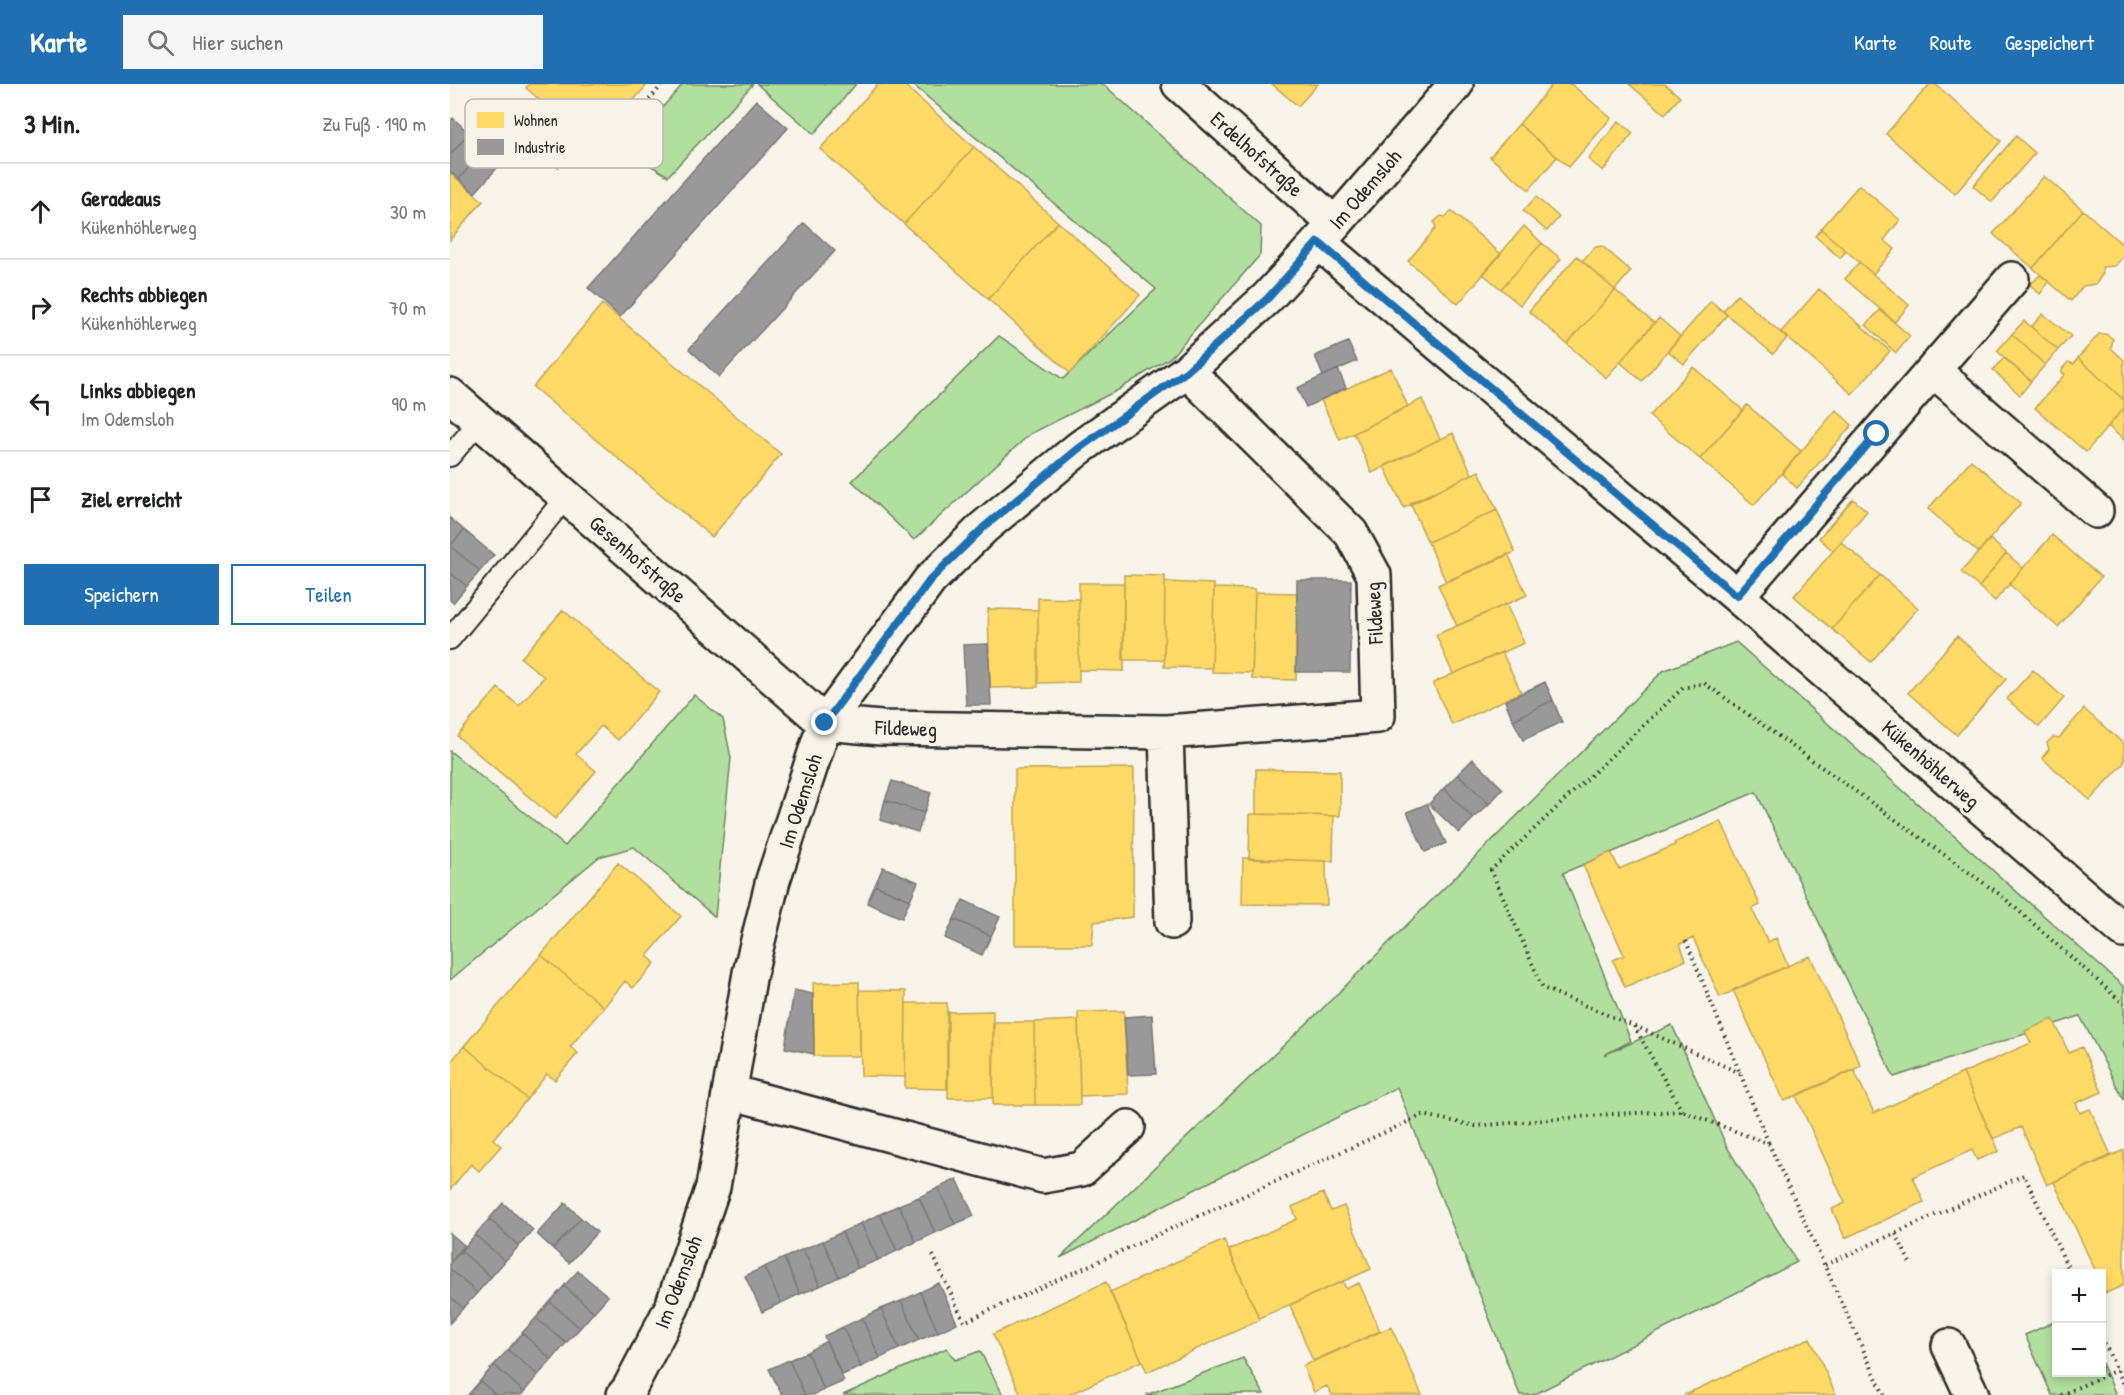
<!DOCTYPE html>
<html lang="de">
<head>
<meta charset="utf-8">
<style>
  :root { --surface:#fff; --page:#f6f6f6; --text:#202124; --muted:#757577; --line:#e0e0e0; --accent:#1f6fb2 }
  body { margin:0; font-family:"Patrick Hand",sans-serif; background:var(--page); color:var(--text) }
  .controls { position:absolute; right:18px; bottom:18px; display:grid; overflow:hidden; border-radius:0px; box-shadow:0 3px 9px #0003 }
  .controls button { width:54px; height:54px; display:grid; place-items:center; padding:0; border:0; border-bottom:2px solid var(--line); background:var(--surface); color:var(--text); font:30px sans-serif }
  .stop { position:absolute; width:18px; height:18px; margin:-14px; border:4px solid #1f6fb2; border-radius:50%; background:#fff }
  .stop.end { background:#1f6fb2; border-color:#fff; box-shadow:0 2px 6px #0008 }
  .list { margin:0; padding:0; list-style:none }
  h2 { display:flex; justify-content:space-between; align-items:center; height:78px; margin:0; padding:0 24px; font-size:26px }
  h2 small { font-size:20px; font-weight:400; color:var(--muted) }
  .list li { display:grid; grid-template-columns:39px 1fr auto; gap:18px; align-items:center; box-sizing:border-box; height:96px; padding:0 24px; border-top:2px solid var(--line) }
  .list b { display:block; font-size:22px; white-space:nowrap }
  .list p { margin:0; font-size:20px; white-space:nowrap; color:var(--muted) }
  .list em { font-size:20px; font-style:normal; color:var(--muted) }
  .actions { display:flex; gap:12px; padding:18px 24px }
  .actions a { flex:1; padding:14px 0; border:2px solid var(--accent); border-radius:0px; text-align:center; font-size:21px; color:var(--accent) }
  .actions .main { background:var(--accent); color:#fff }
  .icon { flex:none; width:33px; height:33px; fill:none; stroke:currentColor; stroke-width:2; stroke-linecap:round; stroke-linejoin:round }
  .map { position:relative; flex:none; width:1674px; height:1311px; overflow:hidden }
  header { display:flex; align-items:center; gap:36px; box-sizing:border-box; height:84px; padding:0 30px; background:var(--accent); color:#fff }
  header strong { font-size:28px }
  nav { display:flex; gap:33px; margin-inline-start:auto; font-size:21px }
  .search { width:420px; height:54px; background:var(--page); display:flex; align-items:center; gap:15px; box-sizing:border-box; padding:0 21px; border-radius:0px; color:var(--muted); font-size:22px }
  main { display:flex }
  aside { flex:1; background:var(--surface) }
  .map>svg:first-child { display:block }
</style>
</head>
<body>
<header>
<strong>Karte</strong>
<div class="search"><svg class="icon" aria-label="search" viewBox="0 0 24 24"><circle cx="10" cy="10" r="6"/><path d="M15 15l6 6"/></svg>Hier suchen</div>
<nav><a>Karte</a><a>Route</a><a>Gespeichert</a></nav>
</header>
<main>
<aside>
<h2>3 Min.<small>Zu Fuß · 190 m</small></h2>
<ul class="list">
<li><svg class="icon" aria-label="ahead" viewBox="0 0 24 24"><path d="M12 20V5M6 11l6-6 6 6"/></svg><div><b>Geradeaus</b><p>Kükenhöhlerweg</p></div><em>30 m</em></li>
<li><svg class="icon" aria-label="right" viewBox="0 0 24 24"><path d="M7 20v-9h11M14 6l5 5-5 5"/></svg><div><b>Rechts abbiegen</b><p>Kükenhöhlerweg</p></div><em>70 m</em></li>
<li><svg class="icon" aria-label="left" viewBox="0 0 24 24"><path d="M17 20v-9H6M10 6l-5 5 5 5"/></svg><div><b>Links abbiegen</b><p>Im Odemsloh</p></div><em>90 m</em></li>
<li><svg class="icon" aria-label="arrive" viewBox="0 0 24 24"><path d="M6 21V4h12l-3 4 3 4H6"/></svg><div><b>Ziel erreicht</b></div></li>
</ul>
<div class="actions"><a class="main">Speichern</a><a>Teilen</a></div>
</aside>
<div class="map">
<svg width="1674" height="1311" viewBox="0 0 1674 1311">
  <rect width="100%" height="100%" fill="#f7f3e8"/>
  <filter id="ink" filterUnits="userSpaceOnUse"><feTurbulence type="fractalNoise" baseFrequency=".0167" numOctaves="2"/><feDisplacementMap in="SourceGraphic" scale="12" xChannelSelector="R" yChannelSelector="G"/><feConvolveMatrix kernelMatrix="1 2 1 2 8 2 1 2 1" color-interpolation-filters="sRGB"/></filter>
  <g filter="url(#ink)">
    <path fill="#b0df9e" stroke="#6e8564" stroke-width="1.5" d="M233,0H303L218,92L175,66Z
      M307,0H406L364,50Z
      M462,0H653L811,142L810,171L721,273L668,306L580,350L464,456L402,397L549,252L613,295L706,205Z
      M1286,558L1674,903V1016L1630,932L1444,993L1306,708L1113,789L1181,957L1154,971L1222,941L1277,1063L1347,1178L1083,1311H1070L947,1003L610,1174L872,925L1213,587Z
      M244,611L273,635L281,674L265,833L184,763L149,773L0,896V667L115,762Z
      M1606,1237V1288H1652V1279L1666,1311H1602L1575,1251Z
      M497,1264L505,1276L530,1267L553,1311H393Z
      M793,1274L814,1310L696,1311Z"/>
    <path fill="#ffd966" stroke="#bfa554" stroke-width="1.5" d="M79,0H198L143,62L76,4Z
      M428,0H453L524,63L454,140L370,65Z
      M822,0H868L848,22Z
      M1103,0H1121L1161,34L1119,83L1069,40Z
      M1179,0H1215L1230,13L1215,30Z
      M1480,0H1485L1551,57L1505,110L1436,50Z
      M1169,37L1183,49L1153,87L1138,75Z
      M1069,40L1107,73L1079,106L1040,73Z
      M1566,52L1585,69L1542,118L1523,102Z
      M524,63L608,138L538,215L454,140Z
      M0,89L33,117L0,156Z
      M1594,92L1633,126L1583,184L1543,150Z
      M1409,101L1450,136L1434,156L1445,165L1423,190L1371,145Z
      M1086,113L1109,133L1097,147L1073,127Z
      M1633,126L1674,162V171L1665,182L1652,183L1653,189L1646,200L1633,202L1621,217L1583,184Z
      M1001,127L1051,170L1008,220L958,177L986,144L984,138L991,132L996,133Z
      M608,138L690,211L620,289L538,215Z
      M1074,142L1092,159L1051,205L1033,190Z
      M1371,145L1396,167L1390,174L1365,152Z
      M1092,159L1111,175L1070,221L1051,205Z
      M1152,162L1181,187L1165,206L1132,177L1145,163Z
      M1127,172L1165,206L1117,260L1079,227Z
      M1409,178L1459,221L1445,238L1395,195Z
      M1590,191L1599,198L1590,210L1580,201Z
      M1369,205L1440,267L1402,310L1331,248Z
      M1165,206L1204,239L1156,294L1117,260Z
      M1287,211L1337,254L1323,270L1273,227Z
      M1261,217L1277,231L1234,280L1218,267Z
      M152,220L331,370L262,453L83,303Z
      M1430,226L1460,252L1446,269L1416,241Z
      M1593,230L1621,252L1608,266L1581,243Z
      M1209,234L1230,252L1192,297L1170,278Z
      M1574,237L1608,266L1595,281L1562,250Z
      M1562,250L1595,281L1581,297L1547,267Z
      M1649,250H1656L1663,255L1661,264L1674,276V316L1628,274Z
      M1554,274L1581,297L1570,311L1543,286Z
      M1628,274L1674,316V324L1636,368L1585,324L1615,290L1612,289V285L1618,278L1624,280Z
      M1243,283L1293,326L1250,375L1199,332Z
      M941,284L958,323L890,356L871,316Z
      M972,315L990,355L922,389L904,349Z
      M1297,321L1351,367L1304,421L1250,375Z
      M1674,324V356L1658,342Z
      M1386,326L1402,341L1347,404L1332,390Z
      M1003,349L1022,390L954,424L934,382Z
      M1521,376L1571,419L1528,468L1478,425Z
      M1029,387L1047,426L978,458L960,419Z
      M1403,415L1417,427L1383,467L1369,454Z
      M1047,426L1065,468L996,498L978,458Z
      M1602,451L1651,493L1608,543L1559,500Z
      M1540,455L1556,469L1529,503L1511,488Z
      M1391,458L1430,491L1382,545L1344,512Z
      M1556,469L1573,484L1545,517L1529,503Z
      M1058,470L1077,511L1007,542L988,501Z
      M674,491L715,492L714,576H673Z
      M1430,491L1468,524L1421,578L1382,545Z
      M715,498L764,500L762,584L714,583Z
      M629,499H674V587L629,586Z
      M764,504L805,505L802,589L762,588Z
      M805,508L847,509L846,596L802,595Z
      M588,514L629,515V598L588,599Z
      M1056,520L1074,559L1003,590L986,551Z
      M538,525L588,526V603L540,604Z
      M113,526L209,608L168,656L151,642L126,670L146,687L105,735L7,652L48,604L69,622L94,593L71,574Z
      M1507,552L1556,595L1507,651L1458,609Z
      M1052,568L1071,608L1002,641L983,599Z
      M1583,586L1614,614L1589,643L1557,615Z
      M1634,625L1674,660V679L1640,716L1592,674L1599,665L1597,659L1603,653L1609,654Z
      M684,684L683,833L644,838L642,861H565V685Z
      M806,685L890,687V732L806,730Z
      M800,730L884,732L883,777L799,775Z
      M1271,737L1310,821L1302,825L1318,858L1326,854L1338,882L1270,913L1243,854L1230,860L1236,876L1175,903L1163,876L1174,871L1133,781L1161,768L1169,785L1225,761L1224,759Z
      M793,774L876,777L877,821L792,820Z
      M168,779L231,832L197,872L205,879L183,904L175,897L154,923L91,871Z
      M91,871L154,923L120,963L128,969L105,996L97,990L77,1015L14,962Z
      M1360,872L1411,982L1334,1017L1283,906Z
      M409,898L410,972H364L363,899Z
      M409,906L456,907L455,993L411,992Z
      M456,919H497V1005L455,1004Z
      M543,927V1014H498V928Z
      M674,927L678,1010L630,1012L628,928Z
      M1603,935L1619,969L1632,963L1652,1008L1626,1019L1630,1029L1640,1025L1661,1071L1597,1101L1571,1043L1543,1055L1513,989L1581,959L1575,947Z
      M628,936L630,1021H585L584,938Z
      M544,938H584L585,1021H543Z
      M14,962L77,1015L43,1055L51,1062L29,1087L21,1080L0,1106V979Z
      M1404,986L1424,1029L1513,989L1549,1067L1527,1076L1522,1066L1463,1093L1474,1118L1395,1154L1382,1125L1395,1119L1346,1012Z
      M1674,1066V1201L1656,1209L1652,1200V1190H1647L1604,1098Z
      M873,1109L881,1127L894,1122L921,1185L809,1234L779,1166L847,1135L842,1123Z
      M774,1156L810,1236L697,1288L660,1208Z
      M893,1197L896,1205L909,1199L930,1247L863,1277L840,1221Z
      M656,1198L692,1277L618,1311H571L543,1250Z
      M941,1243L972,1311H882L877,1302L864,1308L853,1282Z
      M1360,1254L1386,1311H1234Z"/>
    <path fill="#999" stroke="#787878" stroke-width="1.5" d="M306,16L338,44L170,233L138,204Z
      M3,34L19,49L0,71V37Z
      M19,49L36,63L9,95L0,88V71Z
      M36,63L53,77L25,109L9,95Z
      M354,139L385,167L269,293L239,265Z
      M898,258L907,277L873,292L865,272Z
      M888,285L896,304L856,323L847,304Z
      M0,434L14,446L0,462Z
      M14,446L44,471L30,487L0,462Z
      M0,462L30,487L17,502L0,489Z
      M0,489L17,502L3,519L0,516Z
      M847,496H901L900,588H846Z
      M538,560L541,621H516L513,561Z
      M1095,598L1103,616L1063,636L1055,617Z
      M1103,616L1112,638L1073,656L1063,636Z
      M1023,675L1053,705L1039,720L1008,690Z
      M1008,690L1039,720L1023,735L994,704Z
      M442,697L481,709L474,729L435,716Z
      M994,704L1023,735L1009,749L979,720Z
      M435,716L474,729L468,748L430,736Z
      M977,720L996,759L975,768L957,728Z
      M433,783L468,798L460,816L425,801Z
      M425,801L460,816L452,834L417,819Z
      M513,816L550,833L541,852L504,835Z
      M504,835L541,852L532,871L495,854Z
      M344,906L363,910L364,970L335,964Z
      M702,931L706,990L678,991L674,933Z
      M507,1095L524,1132L505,1140L488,1104Z
      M488,1104L505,1140L485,1149L469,1113Z
      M469,1113L485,1149L466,1158L449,1121Z
      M53,1119L83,1146L69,1162L39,1135Z
      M115,1119L131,1134L103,1165L87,1150Z
      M449,1121L466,1158L447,1167L430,1130Z
      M430,1130L447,1167L428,1176L411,1139Z
      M131,1134L147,1148L119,1179L103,1165Z
      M39,1135L69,1162L55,1177L25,1151Z
      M411,1139L428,1176L408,1184L392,1148Z
      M392,1148L408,1184L389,1193L373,1157Z
      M0,1149L14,1161L1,1178L0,1177Z
      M25,1151L55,1177L41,1193L11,1167Z
      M373,1157L389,1193L370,1202L353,1165Z
      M353,1165L370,1202L350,1210L334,1174Z
      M11,1167L41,1193L27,1209L0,1185V1179Z
      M334,1174L350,1210L331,1219L314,1183Z
      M314,1183L331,1219L312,1228L295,1192Z
      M0,1185L27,1209L13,1224L0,1213Z
      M128,1187L158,1212L144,1228L114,1202Z
      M489,1199L507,1239L488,1248L470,1208Z
      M114,1202L144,1228L130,1244L100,1218Z
      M470,1208L488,1248L469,1256L451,1217Z
      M0,1213L13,1224L0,1239Z
      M451,1217L469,1256L449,1265L431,1225Z
      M100,1218L130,1244L116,1259L86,1234Z
      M431,1225L449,1265L430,1274L412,1234Z
      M86,1234L116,1259L102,1276L72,1249Z
      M412,1234L430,1274L411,1283L393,1243Z
      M393,1243L411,1283L392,1291L374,1252Z
      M72,1249L102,1276L88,1291L58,1266Z
      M376,1257L394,1297L374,1306L357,1268Z
      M58,1266L88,1291L74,1308L44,1281Z
      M357,1268L374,1306L363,1311H355L339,1276Z
      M339,1276L355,1311H332L319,1285Z
      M44,1281L74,1308L71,1311H46L30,1297Z
      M30,1297L46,1311H18Z"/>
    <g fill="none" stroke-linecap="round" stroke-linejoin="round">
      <g stroke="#2b2b2b" stroke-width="24">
        <path id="service" d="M0,372L30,337
          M0,555L116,413"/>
      </g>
      <g stroke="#2b2b2b" stroke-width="38">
        <path id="minor" d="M729,0L885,140
          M868,158L1287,512L1674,847
          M1483,286L1646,427
          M0,311L375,639L431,644L716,648L928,632L924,491L901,449L737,287
          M1287,512L1562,195
          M716,648L722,838
          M280,1008L593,1092L632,1085L678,1043
          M1499,1262L1522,1311
          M174,1311L179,1305L222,1223L263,1103L300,889L323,796L375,639L480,496L534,443L628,365L737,287L817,214L885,140L1006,0"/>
      </g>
      <path stroke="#2b2b2b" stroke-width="4" stroke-dasharray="1.5 4.5" stroke-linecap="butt" d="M107,82L146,76L213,0
        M1236,857L1319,1060
        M1185,942L1290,989
        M1232,1027L1184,942L1093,904L1041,786L1233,604L1254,599L1552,812L1674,920
        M1446,1150L1460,1179
        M483,1171L514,1238L973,1031L1026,1042L1163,1030L1232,1027L1319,1060L1434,1311
        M1375,1181L1574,1091L1621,1190
        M1652,1254L1674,1301
        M1611,1311L1667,1286"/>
      <use href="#service" stroke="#f7f3e8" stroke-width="20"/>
      <use href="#minor" stroke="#f7f3e8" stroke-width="33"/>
    </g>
  </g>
  <g fill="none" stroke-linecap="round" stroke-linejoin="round" filter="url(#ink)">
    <path stroke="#1f6fb2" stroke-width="8" d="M375,639L480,496L534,443L628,365L737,287L818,214L868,158L1287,512L1427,350"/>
  </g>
  <g text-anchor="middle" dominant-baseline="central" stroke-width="6" stroke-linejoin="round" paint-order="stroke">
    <g font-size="21" fill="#2b2b2b" stroke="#f7f3e8">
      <text transform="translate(807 70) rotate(42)">Erdelhofstraße</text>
      <text transform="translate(915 105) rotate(-49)">Im Odemsloh</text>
      <text transform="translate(188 475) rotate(41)">Gesenhofstraße</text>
      <text transform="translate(924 529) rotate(-93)">Fildeweg</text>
      <text transform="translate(456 644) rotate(2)">Fildeweg</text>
      <text transform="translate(1481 680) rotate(41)">Kükenhöhlerweg</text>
      <text transform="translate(350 717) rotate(-72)">Im Odemsloh</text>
      <text transform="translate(228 1198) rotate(-69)">Im Odemsloh</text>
    </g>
  </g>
  <rect x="15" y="15" width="198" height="69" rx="9" fill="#f7f3e8" stroke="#bab7af" stroke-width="1.5"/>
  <rect x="27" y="28" width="27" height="16" fill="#ffd966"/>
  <rect x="27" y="55" width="27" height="16" fill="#999"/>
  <g font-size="16" fill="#2b2b2b">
    <text x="64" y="42">Wohnen</text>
    <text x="64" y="69">Industrie</text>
  </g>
</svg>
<div class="controls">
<button>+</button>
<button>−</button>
</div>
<div class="stop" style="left:1427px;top:350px"></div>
<div class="stop end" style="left:375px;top:639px"></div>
</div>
</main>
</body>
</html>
